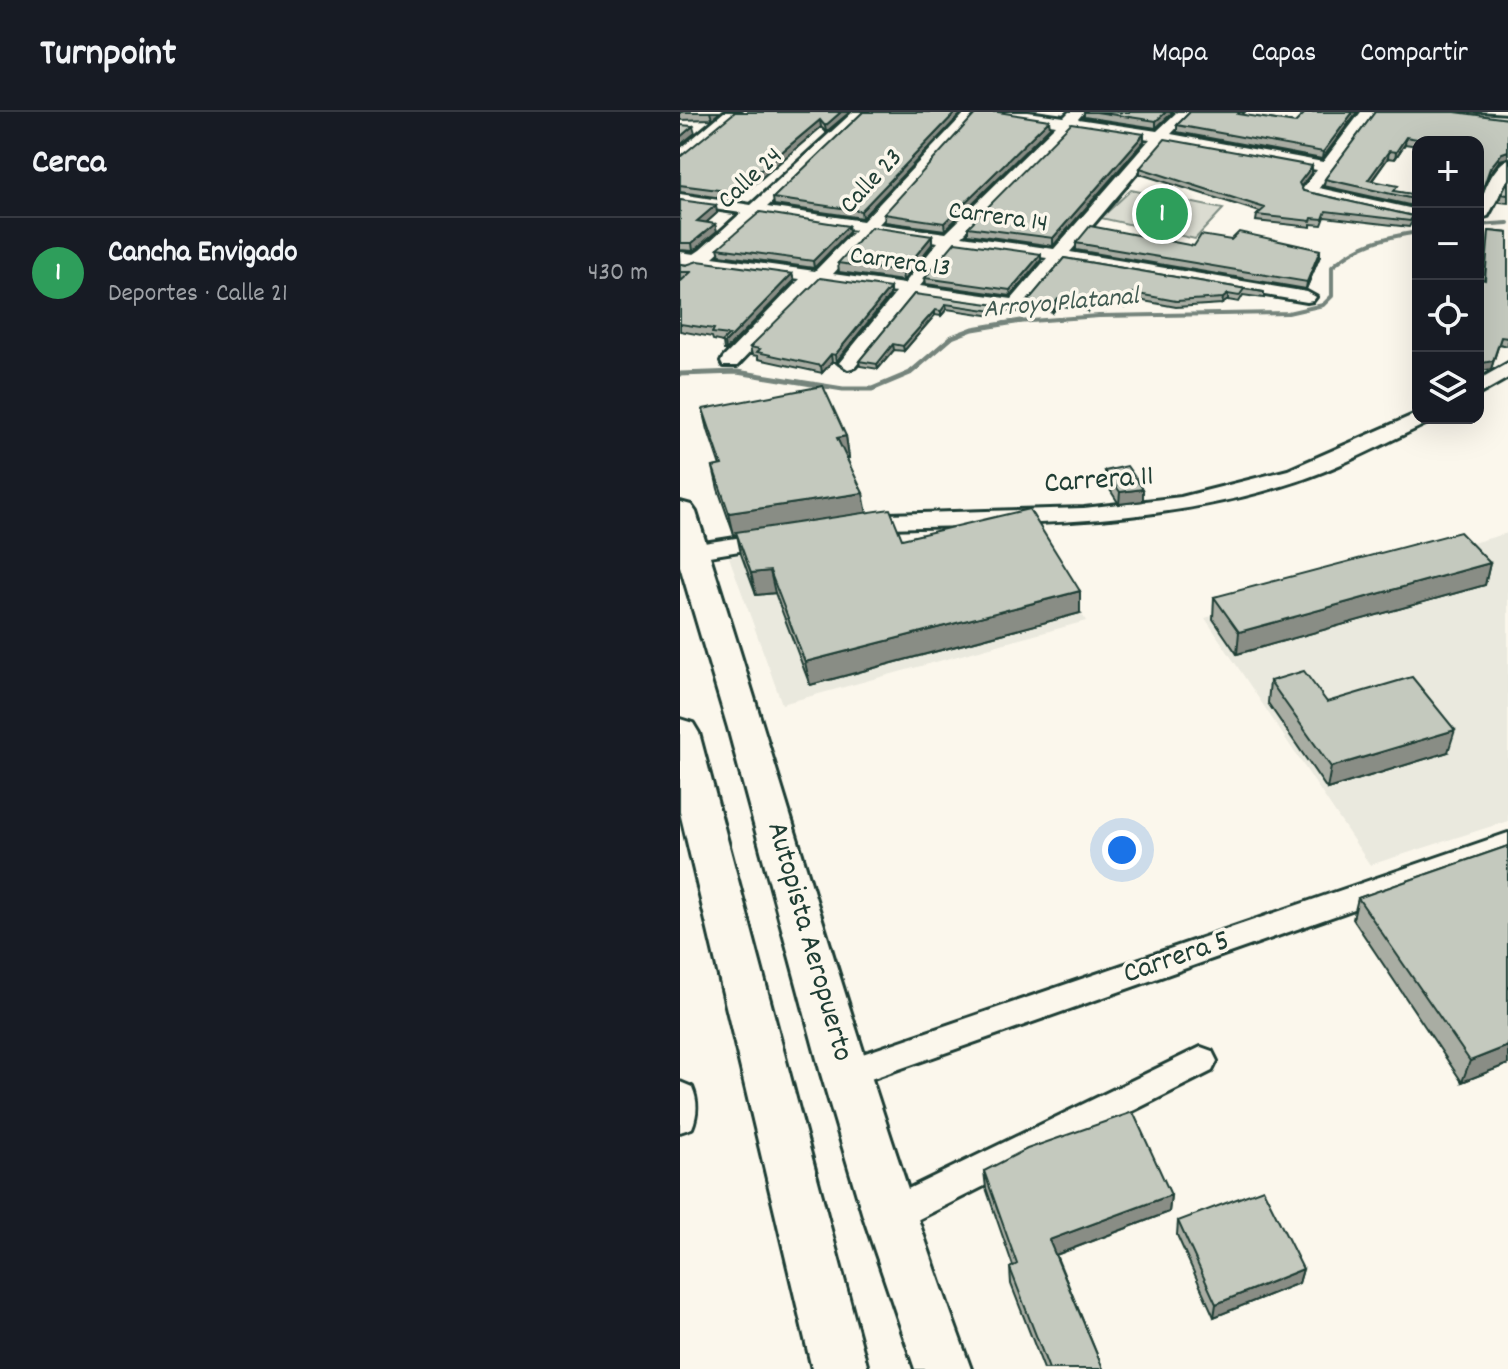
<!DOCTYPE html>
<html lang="es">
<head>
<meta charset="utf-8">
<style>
  :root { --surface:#171b24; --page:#242831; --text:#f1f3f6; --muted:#9ea1a6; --line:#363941; --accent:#d93025 }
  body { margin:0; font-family:Dekko,sans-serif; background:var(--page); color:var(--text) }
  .controls { position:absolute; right:24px; top:24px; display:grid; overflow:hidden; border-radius:16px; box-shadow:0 8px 32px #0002 }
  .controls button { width:72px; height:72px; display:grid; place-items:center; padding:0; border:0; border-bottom:2px solid var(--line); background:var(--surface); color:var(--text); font:40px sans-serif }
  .you { position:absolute; left:442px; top:738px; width:28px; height:28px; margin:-20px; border:6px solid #fff; border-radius:50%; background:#1a73e8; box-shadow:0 0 0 12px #1a73e833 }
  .badge { display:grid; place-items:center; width:52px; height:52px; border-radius:50%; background:var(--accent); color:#fff; font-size:26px; font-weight:700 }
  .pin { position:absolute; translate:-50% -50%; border:4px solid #fff; box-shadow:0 2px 8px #0006 }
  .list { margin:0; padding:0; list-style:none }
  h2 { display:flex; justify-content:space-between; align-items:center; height:104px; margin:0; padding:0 32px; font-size:34px }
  h2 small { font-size:26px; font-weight:400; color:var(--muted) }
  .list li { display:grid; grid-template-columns:52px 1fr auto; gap:24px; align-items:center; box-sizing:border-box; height:112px; padding:0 32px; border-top:2px solid var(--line) }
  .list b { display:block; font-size:30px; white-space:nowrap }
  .list p { margin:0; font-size:26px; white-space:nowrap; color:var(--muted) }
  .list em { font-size:26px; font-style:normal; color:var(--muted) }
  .icon { flex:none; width:44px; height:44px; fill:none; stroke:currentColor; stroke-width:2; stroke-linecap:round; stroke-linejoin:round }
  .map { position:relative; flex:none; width:828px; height:1257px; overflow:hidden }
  header { display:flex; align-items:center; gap:48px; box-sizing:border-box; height:112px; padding:0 40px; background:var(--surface); border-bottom:2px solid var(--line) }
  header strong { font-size:38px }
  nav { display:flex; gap:44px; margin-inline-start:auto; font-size:28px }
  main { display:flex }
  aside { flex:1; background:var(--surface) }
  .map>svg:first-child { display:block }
</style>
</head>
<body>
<header>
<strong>Turnpoint</strong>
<nav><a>Mapa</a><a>Capas</a><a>Compartir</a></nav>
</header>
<main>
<aside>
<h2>Cerca<small></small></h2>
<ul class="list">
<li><span class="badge" style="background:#2e9e5b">1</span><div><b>Cancha Envigado</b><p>Deportes · Calle 21</p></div><em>430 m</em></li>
</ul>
</aside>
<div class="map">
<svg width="828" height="1257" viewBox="0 0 828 1257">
  <rect width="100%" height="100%" fill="#fbf7ec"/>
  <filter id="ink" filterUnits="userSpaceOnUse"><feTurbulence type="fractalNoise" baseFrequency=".0125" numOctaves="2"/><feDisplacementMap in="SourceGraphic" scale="16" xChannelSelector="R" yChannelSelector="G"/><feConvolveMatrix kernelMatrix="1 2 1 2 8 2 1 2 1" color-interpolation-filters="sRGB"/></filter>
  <g filter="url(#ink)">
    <path fill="#eae9de" d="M349,414L406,509L102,592L49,445L120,430L227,444Z
      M828,421V709L690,753L525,506Z"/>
    <path fill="#dbdcd1" stroke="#7d8c82" stroke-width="2" d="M451,78L543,97L515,127L421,106Z"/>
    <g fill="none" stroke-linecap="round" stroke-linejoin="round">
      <path stroke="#74847b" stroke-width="4" d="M798,113L828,111
        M324,211L419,204L608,201L643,193L652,184V155C677,132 705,125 738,120"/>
      <path stroke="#74847b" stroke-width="5" d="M0,262L57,260L163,277H192L230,261L272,225L293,217L341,209"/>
      <g stroke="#1f3d34" stroke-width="6">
        <path id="minor" d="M44,0H60L0,50V37Z
          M173,0H188L87,95L183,109L286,0H301L199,112L266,121L376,13L319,4L312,0H348L384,5L389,0H404L398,7L477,19L497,0H512L491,22L643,50L681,0H695L639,76L738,98V108L623,82L621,79L637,58L484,29L390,140L627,180L636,185L633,189L627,190L383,149L342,197L336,198L233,184L175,255L168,257L159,251L216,181L140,170L131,176L57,254H43L41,250L43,246L120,167L19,153L7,158L1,157L0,140L14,142L20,138L61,101L0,92V82L71,93ZM390,15L470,27L374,137L282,124ZM78,103L175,118L135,159L33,145ZM191,120L258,130L224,172L153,162ZM274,133L367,146L332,187L240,174Z
          M767,0L828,4V12L774,4Z
          M828,47V67L808,104L798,107C798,90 812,54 828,47Z
          M828,251V266L798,283V268Z
          M738,301V306H753L750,310C702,332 656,358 605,373C476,413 342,412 208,416L180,421L169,414L172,409L208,402L404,396L501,385L608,358Z
          M94,420L102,422L105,427L102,432L11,447L0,440L3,435L11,433Z
          M828,721V743L165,976L154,972L149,962L154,952L165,948Z
          M521,935L532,939L537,949L532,959L221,1116L209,1121L197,1116L192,1104L197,1092Z
          M0,970L12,975C18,989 18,1001 12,1016L0,1020Z"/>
      </g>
      <g stroke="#1f3d34" stroke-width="6">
        <path id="highway" d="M0,390L11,393L16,400C108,686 187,975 291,1257H235L183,1104L141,962L48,616L0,454Z
          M0,607L13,611L19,621L188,1257H132L0,700Z"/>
      </g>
      <use href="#minor" fill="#fbf7ec" fill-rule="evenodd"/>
      <use href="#highway" fill="#fbf7ec" fill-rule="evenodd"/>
    </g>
    <path fill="#a9ada3" stroke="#1f3d34" stroke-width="2" d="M0,0H40L32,7L0,8Z
      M170,0L146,20L141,15L56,88L0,80V45Z
      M183,0L182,106L94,93L93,86Z
      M404,0H493L476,16L404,5Z
      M510,0H565L562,3L615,11L626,0H677L642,47L497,20V13Z
      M695,0L828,7V46L820,48L809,63L798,30H738V34L725,32L715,47L708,46L692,69L717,80L738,83V95L644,74L645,67Z
      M370,15L265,118L205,110L204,102Z
      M464,22V29L373,134L288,122V115Z
      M460,56L632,60L621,74L623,79L733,104L732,110L729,115L645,105L642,113L631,112V115L576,109L577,103L580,100L460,62Z
      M828,69V91L819,90L821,82Z
      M0,88L37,101L26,111L37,119L13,139L0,138Z
      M168,114L169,120L134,156L40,143L38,136Z
      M809,119L828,121V234L819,232L811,257L804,167Z
      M551,128L640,138V144L626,177L396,138V131L514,134Z
      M252,132L223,169L159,160L158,151Z
      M361,142V148L331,184L246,172L245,166Z
      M384,146L584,180V186L563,183L559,190L548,188L542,192L496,195L453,187L445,195L417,190L409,199L378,193L373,200L347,196V190Z
      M0,152L112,162L114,169L46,238H44L43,230L33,228L32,225L0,219V170L2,168H0Z
      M210,176V183L156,250H152L142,261L78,247V244L72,243L70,235Z
      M234,182L317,198L313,204L267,197L261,204L255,203L224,239L214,238L198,257L180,254L179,249Z
      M23,297L166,324L169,346H167L186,401L222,427L400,501L130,573L95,481L76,483L61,442L57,423H54L38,377L33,355L40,354L28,318Z
      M425,359L463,389L439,392L425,370Z
      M810,451L805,473L557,542L533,507L534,485Z
      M590,569L647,590L768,640L647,677L588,591Z
      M828,734V952L782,970L673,807L678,786Z
      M304,1059L491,1083L489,1100L376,1143L423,1257H364L331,1172L330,1156L333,1154L306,1076Z
      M498,1109L623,1157L619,1171L534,1205L497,1123Z"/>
    <path fill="#898d85" stroke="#1f3d34" stroke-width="2" d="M30,0H40L32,7Z
      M161,0H170L146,20L145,14Z
      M276,0H283L182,106L181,99Z
      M486,0H493L476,16V9Z
      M673,0H677L642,47L643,40Z
      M140,8L141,15L56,88L54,80Z
      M369,8L370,15L265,118L264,111Z
      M13,14L15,21L0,33V25Z
      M464,22V29L373,134V126Z
      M726,25L725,32L715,47L716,40Z
      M709,39L708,46L687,75L688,68Z
      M828,39V46L820,48L809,63L798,94L810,56L822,41Z
      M632,54V60L619,77V71Z
      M36,93L37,101L19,117L17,109Z
      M35,112L37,119L13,139L12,131Z
      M168,114L169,120L134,156L133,149Z
      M252,124V132L223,169L222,160Z
      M640,138V144L626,177L627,170Z
      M361,142V148L331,184L330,178Z
      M112,162L114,169L46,238L45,231Z
      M210,176V183L156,250L155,243Z
      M453,181V187L445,195V189Z
      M548,182V188L542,192L543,186Z
      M417,184V190L409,199V193Z
      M378,187V193L373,200V194Z
      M266,192L267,197L261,204V199Z
      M255,198V203L224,239L223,234Z
      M821,225L811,257L798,260V252Z
      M213,232L214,238L198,257L197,252Z
      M151,242L152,250L142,261L141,254Z
      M166,324L169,346L161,347L157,326Z
      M463,377V389L439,392L440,380Z
      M183,381L187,402L54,423L49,401Z
      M810,451L805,473L557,542L559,520Z
      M90,459L95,481L76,483L71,461Z
      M400,479V501L130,573L125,550Z
      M775,618L768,640L647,677L651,655Z
      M828,934V952L782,970L790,949Z
      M491,1083L489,1100L370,1145L369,1128Z
      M623,1157L619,1171L534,1205L536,1192Z"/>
    <path fill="#c4c9be" stroke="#1f3d34" stroke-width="2" d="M55,0H161L145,14L140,8L54,80L0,73V45Z
      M183,0H276L181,99L93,86Z
      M297,0H318L369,8L264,111L204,102Z
      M416,0H486L476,9Z
      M510,0H560L558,2L615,11L626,0H673L643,40L497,13Z
      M695,0H775L828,7V39L822,41L810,56L798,91V30H755L726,25L716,40L709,39L688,68L718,74L714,79L738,83V88L645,67Z
      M391,11L464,22L373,126L288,115Z
      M0,13L13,14L0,25Z
      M485,27L632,54L619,71L623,79L733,104L730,109L646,99L643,107L632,106L631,109L577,103L585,96L460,56Z
      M828,69V83L821,82Z
      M0,88L36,93L17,109L35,112L12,131H0Z
      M80,100L168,114L133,149L38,136Z
      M410,114L514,134L521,123L551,128L559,120L640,138L627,170L396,131Z
      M191,115L252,124L222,160L158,151Z
      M809,119L828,121V226L821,225L813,249L798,252V170L801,167L805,168Z
      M275,130L361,142L330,178L245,166Z
      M384,146L584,180L564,177L559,184L548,182L543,186L496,189L453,181L445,189L417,184L409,193L378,187L373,194L347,190Z
      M18,149L112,162L45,231L42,230L49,223L32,221L34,217L0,212V170L11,160H0V152L6,153Z
      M140,166L210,176L155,243L151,242L141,254L77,240L80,237L70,235Z
      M234,182L317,193L313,199L266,192L261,199L255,198L223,234L213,232L197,252L179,249Z
      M143,274L166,324L157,326L183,381L49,401L33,355L42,353L23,297Z
      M447,354L463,377L440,380L425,359Z
      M210,397L222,427L349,397L400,479L125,550L90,459L71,461L56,420Z
      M780,420L810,451L559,520L534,485Z
      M624,559L647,590L732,565L775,618L651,655L590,569Z
      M828,734V934L790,949L678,786Z
      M453,1000L491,1083L369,1128L423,1257H369L330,1156L337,1152L304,1059L347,1037Z
      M583,1077L623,1157L536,1192L498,1109Z"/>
  </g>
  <g text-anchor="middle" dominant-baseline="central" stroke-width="7" stroke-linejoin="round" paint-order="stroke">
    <g font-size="26" fill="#1f3d34" stroke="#fbf7ec">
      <text transform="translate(71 67) rotate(-43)">Calle 24</text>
      <text transform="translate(192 70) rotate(-47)">Calle 23</text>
      <text transform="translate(318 106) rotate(8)">Carrera 14</text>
      <text transform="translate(220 151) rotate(8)">Carrera 13</text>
    </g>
    <g font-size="26" font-style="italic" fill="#425b52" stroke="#fbf7ec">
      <text transform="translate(381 192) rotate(-5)">Arroyo Platanal</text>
    </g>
    <g font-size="30" fill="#1f3d34" stroke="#fbf7ec">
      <text transform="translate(419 370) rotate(-4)">Carrera 11</text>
      <text transform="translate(128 830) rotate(74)">Autopista Aeropuerto</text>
      <text transform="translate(497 847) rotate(-19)">Carrera 5</text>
    </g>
  </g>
</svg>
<div class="controls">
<button>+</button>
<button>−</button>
<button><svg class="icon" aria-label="locate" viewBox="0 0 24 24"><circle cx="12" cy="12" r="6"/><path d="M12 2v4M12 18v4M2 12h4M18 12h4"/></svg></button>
<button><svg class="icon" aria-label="layers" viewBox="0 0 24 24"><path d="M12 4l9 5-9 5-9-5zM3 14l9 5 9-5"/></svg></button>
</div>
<div class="you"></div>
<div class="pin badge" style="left:482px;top:102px;background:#2e9e5b">1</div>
</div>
</main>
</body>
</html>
